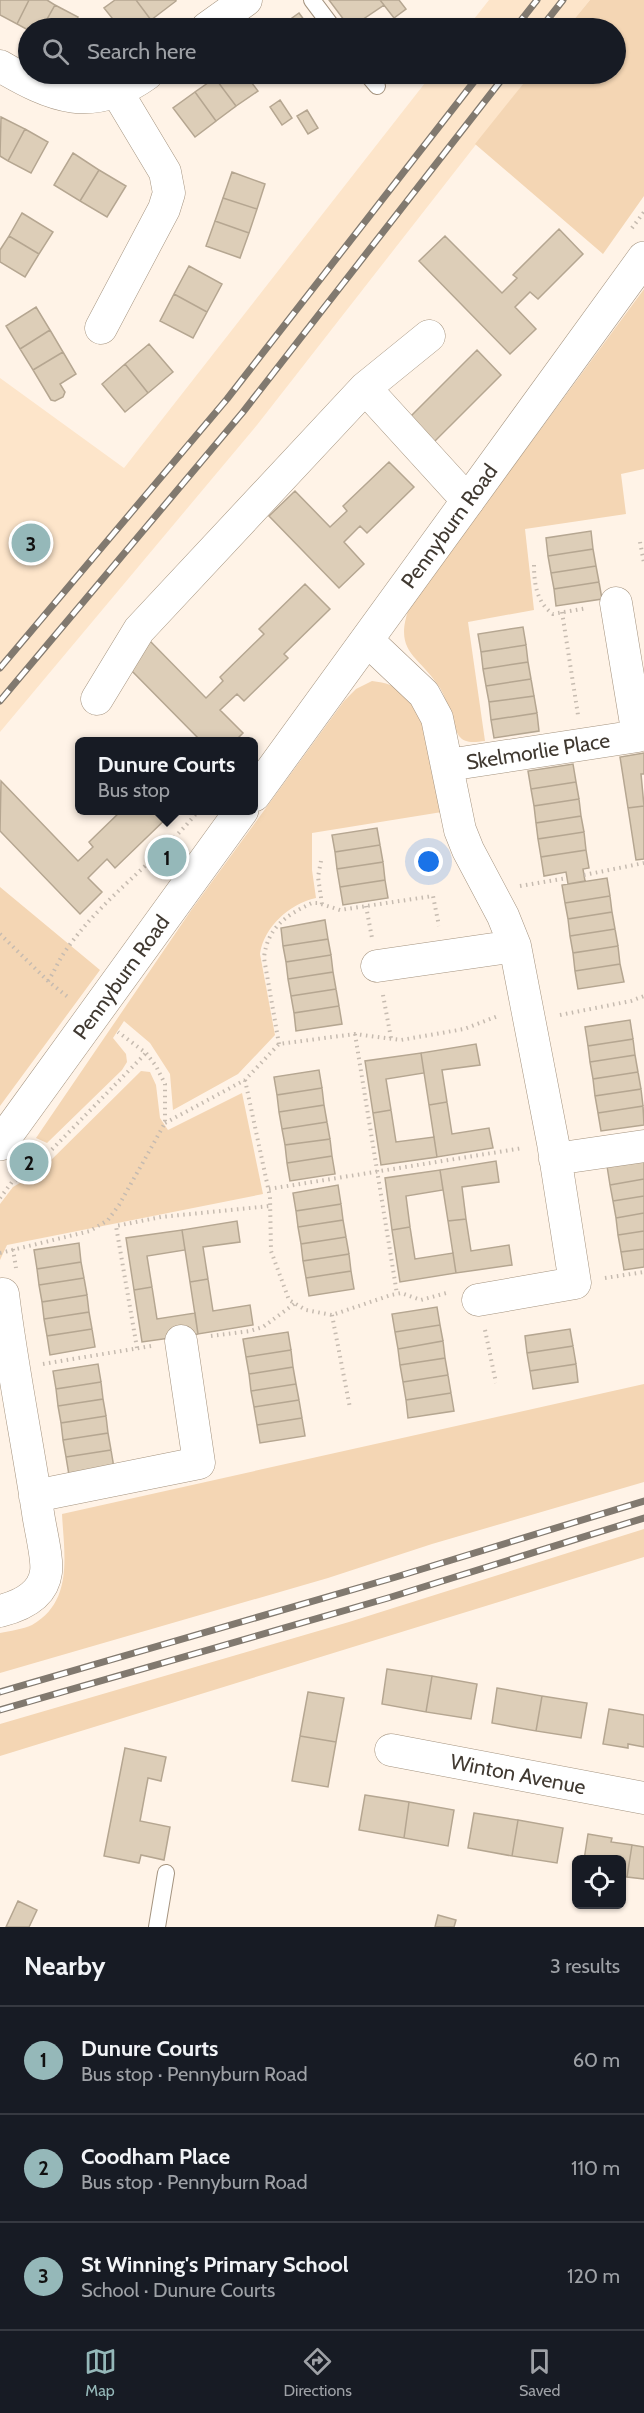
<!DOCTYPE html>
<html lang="en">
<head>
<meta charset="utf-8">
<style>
  :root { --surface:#171b24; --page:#242831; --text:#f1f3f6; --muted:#9ea1a6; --line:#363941; --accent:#95b8b9 }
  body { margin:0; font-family:Cabin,sans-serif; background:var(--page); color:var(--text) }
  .controls { position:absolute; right:18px; bottom:18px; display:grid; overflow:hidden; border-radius:9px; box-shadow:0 2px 4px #0004 }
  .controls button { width:54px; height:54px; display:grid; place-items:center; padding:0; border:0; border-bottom:2px solid var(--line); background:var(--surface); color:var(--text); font:30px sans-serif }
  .you { position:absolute; left:429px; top:862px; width:21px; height:21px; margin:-15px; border:4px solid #fff; border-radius:50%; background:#1a73e8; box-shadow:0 0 0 9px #1a73e833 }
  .badge { display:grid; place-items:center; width:39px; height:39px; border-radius:50%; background:var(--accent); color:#111; font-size:20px; font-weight:700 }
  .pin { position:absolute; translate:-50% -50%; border:3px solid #fff; box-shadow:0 2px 6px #0006 }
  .popup { position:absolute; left:75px; top:737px; width:183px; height:78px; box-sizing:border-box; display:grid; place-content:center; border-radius:9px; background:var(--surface); filter:drop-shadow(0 2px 4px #0005); font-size:20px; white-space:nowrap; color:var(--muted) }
  .popup b { font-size:22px; color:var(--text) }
  .popup::after { content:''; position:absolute; left:50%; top:100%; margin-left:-12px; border:12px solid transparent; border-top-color:var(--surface) }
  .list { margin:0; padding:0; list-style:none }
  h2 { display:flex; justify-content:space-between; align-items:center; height:78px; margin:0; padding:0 24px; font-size:26px }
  h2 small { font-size:20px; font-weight:400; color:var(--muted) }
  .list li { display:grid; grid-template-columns:39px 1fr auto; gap:18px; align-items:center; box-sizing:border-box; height:108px; padding:0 24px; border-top:2px solid var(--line) }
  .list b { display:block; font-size:22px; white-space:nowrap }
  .list p { margin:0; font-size:20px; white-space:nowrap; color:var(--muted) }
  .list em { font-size:20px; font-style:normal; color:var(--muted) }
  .icon { flex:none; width:33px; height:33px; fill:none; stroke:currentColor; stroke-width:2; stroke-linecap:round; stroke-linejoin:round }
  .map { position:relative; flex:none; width:644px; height:1927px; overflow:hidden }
  .search { position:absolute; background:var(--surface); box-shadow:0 2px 4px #0004; left:18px; right:18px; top:18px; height:66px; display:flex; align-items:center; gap:15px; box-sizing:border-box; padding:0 21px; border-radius:33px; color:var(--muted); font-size:22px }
  .sheet { height:402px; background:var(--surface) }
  nav { display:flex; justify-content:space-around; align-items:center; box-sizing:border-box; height:84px; border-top:2px solid var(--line); background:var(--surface); font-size:16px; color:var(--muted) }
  nav a { display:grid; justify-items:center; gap:3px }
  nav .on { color:var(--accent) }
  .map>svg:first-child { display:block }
</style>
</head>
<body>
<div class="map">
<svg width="644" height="1927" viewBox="0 0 644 1927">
  <rect width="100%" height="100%" fill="#fff3e7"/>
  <path fill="#fde5ca" d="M489,0H590L567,28H467Z
    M432,74H531L257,425L0,732V378L124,468Z"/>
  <path fill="#f4d6b4" d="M590,0H644V196L603,254L475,144L531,74H616V28H567Z
    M644,289V469L621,474L626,514L525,529L534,610L468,622L485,741C475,742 465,744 459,736C449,722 449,702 440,688C419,655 393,653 409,608Z
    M372,681C386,683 395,685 406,694C428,713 436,784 442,812L312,833V870L316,898C289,904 264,927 260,954L275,1035L238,1074L173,1110L170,1074L150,1043L124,1021L113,1038L126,1054L127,1062L122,1070L47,1143L36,1138L192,909L344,701L356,689Z
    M0,887L100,970L0,1106Z
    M141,1071L150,1072L156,1085L160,1118L168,1130L242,1093L263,1194L7,1245L0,1260V1204L13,1187L40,1171Z
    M644,1384V1482L432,1544L328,1578L0,1673V1633C10,1631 23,1629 32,1625C74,1601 64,1554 62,1514Z
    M644,1529V1557L0,1756V1724L349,1622Z"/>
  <path fill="#ddceb8" stroke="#b5a691" stroke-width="1.5" d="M0,0H29L17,24L0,15Z
    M29,0H47L55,5L42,28H28V30L17,24Z
    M115,0H136L151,20L139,28H120L104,8Z
    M136,0H176V1L151,20Z
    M329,0H380L384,5L350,28Z
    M380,0H399L406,9L394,18Z
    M55,5L78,17L72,28H42Z
    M299,13L310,28H278Z
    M221,74H245L258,91L236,106L215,78Z
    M215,78L236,106L216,121L195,92Z
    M195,92L216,121L195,137L173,108Z
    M280,100L292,118L282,125L270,107Z
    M307,110L318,128L308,134L297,116Z
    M1,117L25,129L8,161L0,156Z
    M25,129L48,142L31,173L8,161Z
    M73,153L99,170L80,201L54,185Z
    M99,170L126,186L107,217L80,201Z
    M232,172L265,184L257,209L223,198Z
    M223,198L257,209L249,233L215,221Z
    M22,213L53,232L39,254L9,236Z
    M215,221L249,233L240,258L206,246Z
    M559,229L583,254L538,299L530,292L515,307L536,329L510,354L419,261L445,236L502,293L517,278L513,275Z
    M9,236L39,254L25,277L0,262V250Z
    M189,266L222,284L207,312L174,294Z
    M174,294L207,312L193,338L160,321Z
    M36,307L50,330L20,349L6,326Z
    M50,330L63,352L33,370L20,349Z
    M149,344L173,372L148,393L125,364Z
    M477,350L501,375L433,443L409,418Z
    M63,352L76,374L60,384L65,392L63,397L55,401L51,400L33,370Z
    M125,364L148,393L125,412L102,384Z
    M389,462L414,487L367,533L360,526L344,542L364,564L339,588L269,516L295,491L330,527L347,511L343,506Z
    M591,531L593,549L548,556L546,538Z
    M593,549L596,566L551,573L548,556Z
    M596,566L599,582L554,589L551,573Z
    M599,582L602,599L556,606L554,589Z
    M305,584L330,609L284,654L288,658L244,701L237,694L220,710L243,733L234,742H202L125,664L149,640L206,698L223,681L220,677L264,634L259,629Z
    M523,627L526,645L481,652L478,634Z
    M526,645L528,662L483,669L481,652Z
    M528,662L531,679L486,686L483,669Z
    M531,679L534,696L489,702L486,686Z
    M534,696L537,713L491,720L489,702Z
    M537,713L539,731L494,738L491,720Z
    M644,753V774H641L644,806L628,808L620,757Z
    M573,764L576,782L531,789L528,771Z
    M1,781L78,861L93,847L89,842L122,810H175L115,868L107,859L88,878L102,892L80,914L0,831Z
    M576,782L579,799L534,806L531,789Z
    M579,799L581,816L536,823L534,806Z
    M644,806V859L636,860L628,808Z
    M581,816L584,832L538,839L536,823Z
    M377,828L380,845L335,852L332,835Z
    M584,832L586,850L541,857L538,839Z
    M380,845L383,862L337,869L335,852Z
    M586,850L589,868L583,869L585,881L568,884L566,872L544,876L541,857Z
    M383,862L385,880L340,887L337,869Z
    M607,878L610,896L565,903L562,885Z
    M385,880L388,898L343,905L340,887Z
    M610,896L612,912L568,919L565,903Z
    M612,912L615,929L570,936L568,919Z
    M325,920L328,939L283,946L281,928Z
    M615,929L618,946L573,953L570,936Z
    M328,939L331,955L286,962L283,946Z
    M618,946L620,964L575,971L573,953Z
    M331,955L333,972L288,979L286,962Z
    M620,964L624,982L578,989L575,971Z
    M333,972L336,989L291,996L288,979Z
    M336,989L339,1006L294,1013L291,996Z
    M339,1006L342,1024L296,1031L294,1013Z
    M630,1020L633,1039L588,1046L585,1027Z
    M633,1039L635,1055L590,1062L588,1046Z
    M476,1044L480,1065L442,1070L447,1102L429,1105L421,1053Z
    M421,1053L424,1073L386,1079L391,1110L373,1113L365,1061Z
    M635,1055L638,1072L593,1079L590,1062Z
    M319,1070L322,1088L277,1095L274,1077Z
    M638,1072L641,1089L595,1096L593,1079Z
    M322,1088L324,1105L279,1112L277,1095Z
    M641,1089L643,1106L598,1113L595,1096Z
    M447,1102L452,1134L489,1128L493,1148L437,1157L429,1105Z
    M324,1105L327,1122L282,1129L279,1112Z
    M643,1106L644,1125L601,1131L598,1113Z
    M391,1110L396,1142L434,1137L437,1157L381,1165L373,1113Z
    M327,1122L330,1139L285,1145L282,1129Z
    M330,1139L332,1156L287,1163L285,1145Z
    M332,1156L335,1174L290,1181L287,1163Z
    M496,1161L499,1182L462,1187L466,1219L448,1221L440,1170Z
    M644,1161V1179L610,1185L607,1166Z
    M440,1170L443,1190L406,1196L410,1227L392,1230L385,1178Z
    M644,1179V1196L613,1201L610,1185Z
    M338,1185L341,1204L296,1211L293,1193Z
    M644,1196V1213L616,1218L613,1201Z
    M341,1204L343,1220L298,1227L296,1211Z
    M644,1213V1231L618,1235L616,1218Z
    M466,1219L471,1251L509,1245L512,1265L456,1273L448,1221Z
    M343,1220L346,1237L301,1244L298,1227Z
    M237,1221L240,1242L203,1247L208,1279L190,1282L182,1230Z
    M410,1227L415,1259L453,1253L456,1273L400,1282L392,1230Z
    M182,1230L185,1250L147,1256L152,1287L134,1290L126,1238Z
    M644,1231V1249L621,1252L618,1235Z
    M346,1237L349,1254L303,1261L301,1244Z
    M79,1243L81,1262L37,1269L34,1250Z
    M644,1249V1267L624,1270L621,1252Z
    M349,1254L351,1271L306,1278L303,1261Z
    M81,1262L84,1278L39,1285L37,1269Z
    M351,1271L354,1289L309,1296L306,1278Z
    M84,1278L87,1295L42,1302L39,1285Z
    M208,1279L213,1311L250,1305L253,1325L198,1334L190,1282Z
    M152,1287L157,1319L195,1313L198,1334L142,1342L134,1290Z
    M87,1295L89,1312L44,1319L42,1302Z
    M437,1307L440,1325L395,1332L392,1314Z
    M89,1312L92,1329L47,1336L44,1319Z
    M440,1325L443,1341L398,1349L395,1332Z
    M92,1329L95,1347L50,1355L47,1336Z
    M570,1329L573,1346L527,1353L525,1336Z
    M288,1332L291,1350L246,1357L243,1339Z
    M443,1341L445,1358L400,1365L398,1349Z
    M573,1346L576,1364L530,1371L527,1353Z
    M291,1350L293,1367L249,1374L246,1357Z
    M445,1358L448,1375L403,1382L400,1365Z
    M98,1364L101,1382L56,1389L53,1371Z
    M576,1364L578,1382L533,1389L530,1371Z
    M293,1367L296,1384L251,1391L249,1374Z
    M448,1375L451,1393L406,1400L403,1382Z
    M101,1382L103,1399L58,1406L56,1389Z
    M296,1384L299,1400L254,1407L251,1391Z
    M451,1393L454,1411L408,1418L406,1400Z
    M103,1399L106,1416L61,1423L58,1406Z
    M299,1400L302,1418L257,1425L254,1407Z
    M106,1416L108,1433L63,1440L61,1423Z
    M302,1418L305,1436L260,1443L257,1425Z
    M108,1433L111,1450L66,1457L63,1440Z
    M111,1450L114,1468L69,1475L66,1457Z
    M387,1669L432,1676L426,1712L382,1704Z
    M432,1676L477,1684L471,1719L426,1712Z
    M497,1688L542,1696L536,1731L492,1723Z
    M308,1692L344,1698L336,1742L300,1736Z
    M542,1696L587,1703L581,1738L536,1731Z
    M609,1709L644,1715V1747L628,1744V1748L603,1744Z
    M300,1736L336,1742L328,1787L292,1781Z
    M125,1748L166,1757L161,1781L148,1778L140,1821L170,1827L164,1860L141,1855L139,1863L104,1856Z
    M365,1795L409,1802L404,1838L359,1830Z
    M409,1802L454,1810L448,1846L404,1838Z
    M474,1813L518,1820L512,1856L468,1848Z
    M518,1820L563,1828L557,1863L512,1856Z
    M588,1834L612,1838L611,1842L632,1845L627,1877L622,1876V1860H584Z
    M632,1845L644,1847V1879L627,1877Z
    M18,1901L37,1910L29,1927H6Z
    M438,1915L456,1920L454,1927H435Z"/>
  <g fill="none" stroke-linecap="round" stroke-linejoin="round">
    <g stroke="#a4937f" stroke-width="18">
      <path id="service" d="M312,0L333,28
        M367,74L377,86
        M157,1927L166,1873"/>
    </g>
    <g stroke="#a4937f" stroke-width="33">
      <path id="minor" d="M207,28L246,0
        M0,66C53,97 92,114 147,74
        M101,328L164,209L169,193L165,172L117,92
        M365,388L468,501
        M367,640L424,694L437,718L460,830L468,850L503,916L515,946L553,1143L575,1283L478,1300
        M97,699L139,630L365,388L429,336
        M448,765L638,736L616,603
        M377,966L515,946
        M555,1159L644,1146
        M35,1496L199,1463L181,1341
        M0,1611C20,1606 43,1596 46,1572C48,1559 40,1528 38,1513C27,1440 12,1367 3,1294
        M391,1750L644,1798"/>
    </g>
    <g stroke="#a4937f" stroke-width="34">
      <path id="tertiary" d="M254,795L644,258
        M0,1144L242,810"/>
    </g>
    <path stroke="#c6bbb0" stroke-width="4" stroke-dasharray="1.5 4.5" stroke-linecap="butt" d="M632,228L644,212
      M640,542L644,563
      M534,565C534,584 537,603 553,614L587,608
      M562,612L578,715
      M321,861L318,877L322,904
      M584,875L644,863
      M520,886L567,878
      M366,906L372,938
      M0,934L48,981L69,998
      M48,981C54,972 58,962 64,953C101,898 158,861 199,810
      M383,995L391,1038
      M560,1015L631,1001L644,996
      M355,1034L397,1294
      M279,1044L264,958C267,928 286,915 312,903H318L340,910L433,896L439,926
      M245,1080L270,1197L271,1251L289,1300L306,1310L332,1315L391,1295L401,1293L421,1300L450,1292
      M165,1123L245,1080L279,1044L355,1034L401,1040L464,1029L498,1016
      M269,1189L523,1148
      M0,1198L12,1182L30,1172L146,1053
      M13,1249L16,1268
      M0,1253L90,1231L108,1220L119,1205L165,1123V1084L156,1066L146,1053L118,1032
      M605,1278L644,1272
      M332,1315L350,1408
      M485,1330L496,1383
      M211,1336L250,1331L263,1327L294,1304
      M137,1348L116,1226L161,1217L270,1206
      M43,1364L151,1346"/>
    <use href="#service" stroke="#fff" stroke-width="16"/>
    <use href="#minor" stroke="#fff" stroke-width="32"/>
    <use href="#tertiary" stroke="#fff" stroke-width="33"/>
    <g stroke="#81796f" stroke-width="7">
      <path id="rail" d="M515,28L537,0
        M541,28L563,0
        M0,668L227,399L480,74
        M0,701L243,412L506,74
        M0,1692L396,1577L644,1501
        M0,1710L388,1598L644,1518"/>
    </g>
    <use href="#rail" stroke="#fff" stroke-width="4.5" stroke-dasharray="14" stroke-linecap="butt"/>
  </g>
  <g text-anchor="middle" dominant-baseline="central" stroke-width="6" stroke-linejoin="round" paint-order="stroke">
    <g font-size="21" fill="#403931" stroke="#fff">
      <text transform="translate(449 526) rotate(-54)">Pennyburn Road</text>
      <text transform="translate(538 751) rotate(-9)">Skelmorlie Place</text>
      <text transform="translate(121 977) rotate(-54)">Pennyburn Road</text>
      <text transform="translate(518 1774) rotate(11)">Winton Avenue</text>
    </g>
  </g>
</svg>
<div class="controls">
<button><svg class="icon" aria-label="locate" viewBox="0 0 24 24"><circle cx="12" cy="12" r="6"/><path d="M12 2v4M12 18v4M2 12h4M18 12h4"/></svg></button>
</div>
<div class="you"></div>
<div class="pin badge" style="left:167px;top:857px">1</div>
<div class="popup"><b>Dunure Courts</b>Bus stop</div>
<div class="pin badge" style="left:29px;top:1162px">2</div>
<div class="pin badge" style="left:31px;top:543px">3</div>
<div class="search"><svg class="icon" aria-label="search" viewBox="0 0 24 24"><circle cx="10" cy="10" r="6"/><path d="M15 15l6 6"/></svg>Search here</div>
</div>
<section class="sheet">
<h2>Nearby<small>3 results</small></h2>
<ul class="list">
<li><span class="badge">1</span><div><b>Dunure Courts</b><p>Bus stop · Pennyburn Road</p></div><em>60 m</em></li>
<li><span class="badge">2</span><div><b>Coodham Place</b><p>Bus stop · Pennyburn Road</p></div><em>110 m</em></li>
<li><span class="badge">3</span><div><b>St Winning's Primary School</b><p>School · Dunure Courts</p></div><em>120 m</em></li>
</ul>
</section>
<nav>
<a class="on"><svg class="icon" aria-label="map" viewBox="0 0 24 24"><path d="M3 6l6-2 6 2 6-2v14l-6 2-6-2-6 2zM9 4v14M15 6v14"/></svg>Map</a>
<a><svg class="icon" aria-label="directions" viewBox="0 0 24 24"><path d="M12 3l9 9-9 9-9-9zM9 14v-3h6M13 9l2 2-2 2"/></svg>Directions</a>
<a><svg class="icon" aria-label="saved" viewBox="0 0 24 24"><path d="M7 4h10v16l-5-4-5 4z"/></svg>Saved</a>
</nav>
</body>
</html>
